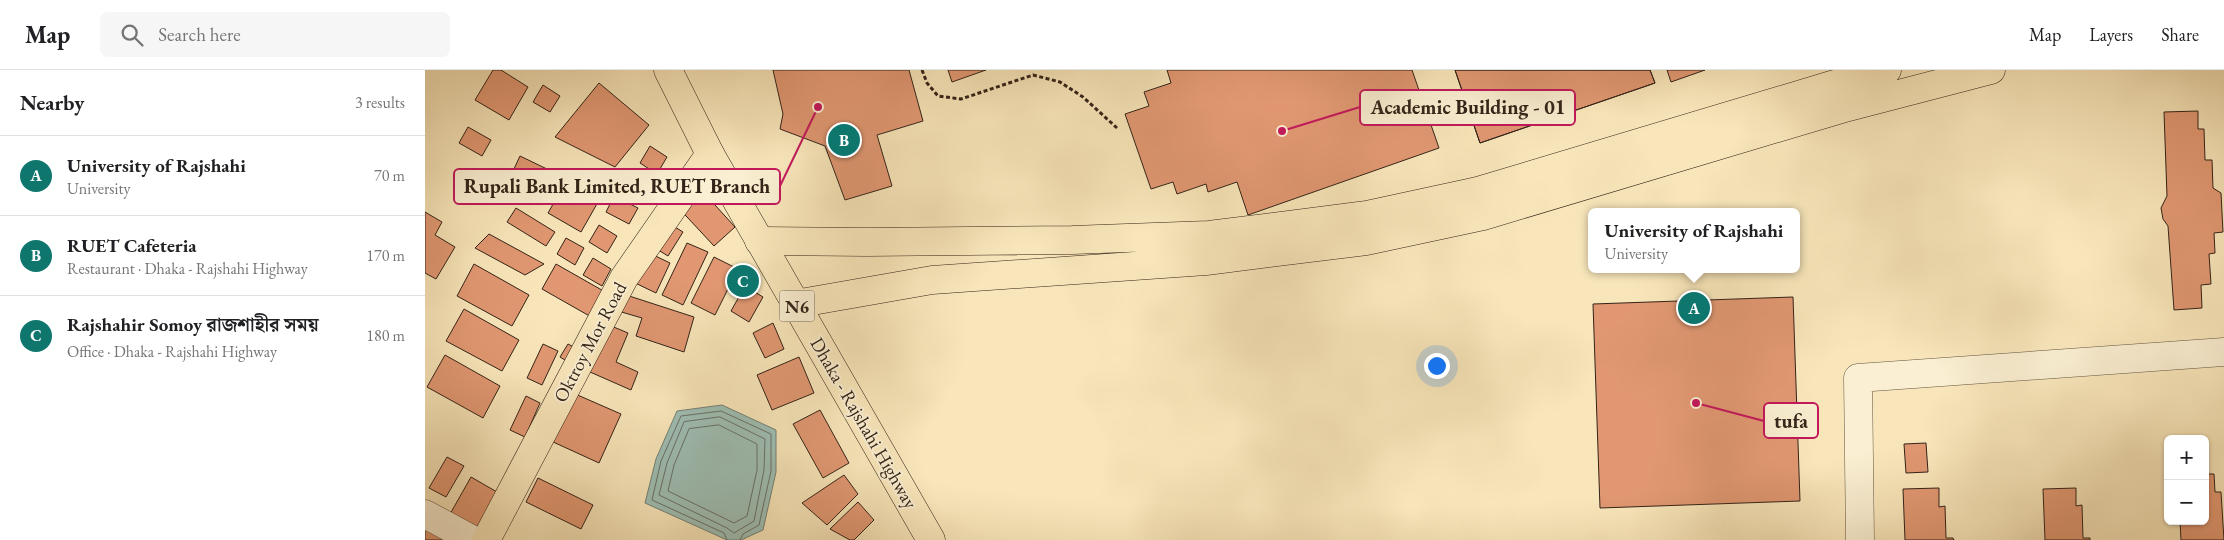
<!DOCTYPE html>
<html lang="en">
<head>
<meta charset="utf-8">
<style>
  :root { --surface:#fff; --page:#f6f6f6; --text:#202124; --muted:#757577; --line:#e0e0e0; --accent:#0f766e }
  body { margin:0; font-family:"EB Garamond","Noto Serif Bengali",serif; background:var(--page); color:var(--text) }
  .controls { position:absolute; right:15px; bottom:15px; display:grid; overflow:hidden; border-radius:8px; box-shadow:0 1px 4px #0004 }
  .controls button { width:45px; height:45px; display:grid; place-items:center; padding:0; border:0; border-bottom:1px solid var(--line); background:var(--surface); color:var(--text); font:25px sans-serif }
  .you { position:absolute; left:1011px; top:295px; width:18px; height:18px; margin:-12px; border:4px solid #fff; border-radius:50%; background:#1a73e8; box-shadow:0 0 0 8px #1a73e833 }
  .badge { display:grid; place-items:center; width:32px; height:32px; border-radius:50%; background:var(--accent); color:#fff; font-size:16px; font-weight:700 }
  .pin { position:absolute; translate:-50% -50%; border:2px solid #fff; box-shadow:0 1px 5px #0006 }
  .popup { position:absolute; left:1163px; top:138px; width:212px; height:65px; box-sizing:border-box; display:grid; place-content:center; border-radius:8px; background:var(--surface); filter:drop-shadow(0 1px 4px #0005); font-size:16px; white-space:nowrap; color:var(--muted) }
  .popup b { font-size:19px; color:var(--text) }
  .popup::after { content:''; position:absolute; left:50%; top:100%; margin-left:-10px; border:10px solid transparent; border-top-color:var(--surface) }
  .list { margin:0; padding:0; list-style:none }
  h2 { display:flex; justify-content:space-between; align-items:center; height:65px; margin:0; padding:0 20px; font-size:21px }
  h2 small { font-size:16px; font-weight:400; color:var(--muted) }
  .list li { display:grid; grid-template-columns:32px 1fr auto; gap:15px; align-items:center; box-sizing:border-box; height:80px; padding:0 20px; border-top:1px solid var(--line) }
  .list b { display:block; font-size:19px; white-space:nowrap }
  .list p { margin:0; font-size:16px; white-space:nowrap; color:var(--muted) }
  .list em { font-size:16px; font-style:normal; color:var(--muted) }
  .icon { flex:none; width:28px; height:28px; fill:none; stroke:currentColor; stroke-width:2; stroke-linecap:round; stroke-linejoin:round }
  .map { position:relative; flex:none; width:1799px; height:470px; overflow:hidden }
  header { display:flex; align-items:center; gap:30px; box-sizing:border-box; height:70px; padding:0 25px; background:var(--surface); border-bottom:1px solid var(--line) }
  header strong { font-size:24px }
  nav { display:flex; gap:28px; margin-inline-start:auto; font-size:18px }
  .search { width:350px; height:45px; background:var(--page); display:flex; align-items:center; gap:12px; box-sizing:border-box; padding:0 18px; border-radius:8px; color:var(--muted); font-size:19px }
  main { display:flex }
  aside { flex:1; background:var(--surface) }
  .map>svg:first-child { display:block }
</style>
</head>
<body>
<header>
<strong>Map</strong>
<div class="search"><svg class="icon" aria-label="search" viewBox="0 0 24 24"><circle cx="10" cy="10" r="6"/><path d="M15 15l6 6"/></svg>Search here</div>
<nav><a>Map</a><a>Layers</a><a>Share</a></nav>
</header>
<main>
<aside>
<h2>Nearby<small>3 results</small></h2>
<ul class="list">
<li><span class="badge">A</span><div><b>University of Rajshahi</b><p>University</p></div><em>70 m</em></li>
<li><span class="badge">B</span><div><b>RUET Cafeteria</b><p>Restaurant · Dhaka - Rajshahi Highway</p></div><em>170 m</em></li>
<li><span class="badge">C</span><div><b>Rajshahir Somoy রাজশাহীর সময়</b><p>Office · Dhaka - Rajshahi Highway</p></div><em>180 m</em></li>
</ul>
</aside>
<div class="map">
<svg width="1799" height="470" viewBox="0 0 1799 470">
  <rect width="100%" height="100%" fill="#f8e6ba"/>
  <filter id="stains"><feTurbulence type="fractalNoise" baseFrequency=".004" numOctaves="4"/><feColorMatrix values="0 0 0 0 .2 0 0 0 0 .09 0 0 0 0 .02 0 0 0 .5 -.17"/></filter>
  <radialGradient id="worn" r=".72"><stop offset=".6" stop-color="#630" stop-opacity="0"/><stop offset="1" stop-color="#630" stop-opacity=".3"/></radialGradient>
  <path fill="#9ebeb4" stroke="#738076" d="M297,335L351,360V402L338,460L316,470H302L220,433L231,389L252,341Z"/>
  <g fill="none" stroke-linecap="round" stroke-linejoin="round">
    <path stroke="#687066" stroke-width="1" d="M295,347L340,369L339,400L329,451L309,463L302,458L234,425L242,393L259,352Z
      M294,355L332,374V400L322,446L309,453L243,421L249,395L264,359Z
      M302,470L299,463L227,430L236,391L256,346L296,341L346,364V401L334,455L318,464L315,470"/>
  </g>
  <path fill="#e19872" stroke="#332318" d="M68,0H76L103,17L84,50L50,30Z
    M348,0H484L498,51L452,65L467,116L420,130L400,76L355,59L358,44Z
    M523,0H561L527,12Z
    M742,0H987L1014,78L823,145L812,112L783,122L781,114L752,124L748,112L726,119L700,44L724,36L719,22L746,13Z
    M1030,0H1225L1230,13L1055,73Z
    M1030,0H1225L1230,13L1055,73Z
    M1242,0H1280L1246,12Z
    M174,13L224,55L190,97L130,67Z
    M118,15L135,26L125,42L108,32Z
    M1773,41V59H1779L1780,90H1787L1788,118L1796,123L1798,162L1789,163L1790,183L1784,184L1786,214L1776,215L1777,238L1749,240L1743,156L1738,149L1736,138L1742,126L1739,42Z
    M43,57L66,70L57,86L34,73Z
    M225,76L242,87L232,104L215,93Z
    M95,86L124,100L111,129L82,114Z
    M144,106L177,125L156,162L123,143Z
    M270,113L310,157L289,176L249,133Z
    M189,126L213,138L204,154L181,142Z
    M91,138L130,162L121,176L82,152Z
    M0,142L17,152L10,165L30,177L11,209L0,203Z
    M240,151L258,162L243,186L225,175Z
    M174,155L192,166L182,183L164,172Z
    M64,164L119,194L100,205L50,178Z
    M141,168L159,178L150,195L132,184Z
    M262,173L283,182L258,235L237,225Z
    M218,180L245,193L231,223L204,210Z
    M289,187L313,199L290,245L266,233Z
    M168,188L186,199L177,216L158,205Z
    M49,194L104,225L87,256L32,226Z
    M131,194L182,223L168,248L117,219Z
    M320,216L338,227L324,252L306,241Z
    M198,224L269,247L259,282L211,266L217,248L193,241Z
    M1368,227L1375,431L1175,438L1168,234Z
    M39,239L94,270L77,301L21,271Z
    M348,253L359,279L340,288L328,263Z
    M184,255L203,263L191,292L213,302L206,320L165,302Z
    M118,274L133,281L117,315L102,308Z
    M143,274L156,281L148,295L135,287Z
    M20,285L75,316L58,348L2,317Z
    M374,287L389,323L347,340L332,305Z
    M148,323L196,344L174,393L126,371Z
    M101,326L115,333L100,367L85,360Z
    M395,340L424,393L398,408L368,354Z
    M1501,373L1503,402L1481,403L1479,374Z
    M22,387L39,396L21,427L4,418Z
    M1780,404H1789L1790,422H1796L1799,470H1756L1755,451H1780Z
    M419,405L433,424L402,455L377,433Z
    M46,407L79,426L58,464L25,444Z
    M113,408L168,435L156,459L101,432Z
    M1514,418V437L1520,436L1521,468H1528L1529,470H1480L1478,419Z
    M1651,418V436L1657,435L1658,468H1665V470H1620L1618,419Z
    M433,432L449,450L429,470H425L405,459Z
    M3,454L21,464L17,470H0V460Z"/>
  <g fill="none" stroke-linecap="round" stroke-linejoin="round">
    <g stroke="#645440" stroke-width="29">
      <path id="minor" d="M0,444L48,470
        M1435,470L1433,308L1799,282"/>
    </g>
    <g stroke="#332318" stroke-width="29">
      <path id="major" d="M334,171L442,172L647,170L784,165L942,145L1053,121L1410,14L1462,0
        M370,234L507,210L781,191L941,171L1058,146L1416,39L1566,0
        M61,470L199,208L285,84"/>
    </g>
    <g stroke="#332318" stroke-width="29">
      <path id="highway" d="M243,0L285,84L506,470"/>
    </g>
    <path stroke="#332318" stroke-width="3" stroke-dasharray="4 2.5" stroke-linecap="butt" d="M497,0L502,13L513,26L536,29L608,5L635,12L658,27L692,58"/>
    <use href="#minor" stroke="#faefd2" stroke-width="28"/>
    <use href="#major" stroke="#f8e6ba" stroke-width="28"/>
    <use href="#highway" stroke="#f8e6ba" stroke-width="28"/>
  </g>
  <g text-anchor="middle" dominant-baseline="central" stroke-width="4" stroke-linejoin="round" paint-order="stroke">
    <rect fill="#faefd2" stroke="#6f6050" stroke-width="1" x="354.5" y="220.5" width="35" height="31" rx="4"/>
    <g font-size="18" font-weight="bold" fill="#332318">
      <text x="372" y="236">N6</text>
    </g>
    <g font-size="19" fill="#332318" stroke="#faefd2">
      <text transform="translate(165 272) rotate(-62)">Oktroy Mor Road</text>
      <text transform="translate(439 353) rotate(60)">Dhaka - Rajshahi Highway</text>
    </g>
  </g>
  <path fill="none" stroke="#c2185b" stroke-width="2" d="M857 61L935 37M393 37L355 116M1271 333L1339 351"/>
  <g fill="#c2185b" stroke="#faefd2" stroke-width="2">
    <circle cx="857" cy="61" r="5"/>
    <circle cx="393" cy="37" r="5"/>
    <circle cx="1271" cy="333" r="5"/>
  </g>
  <g fill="#faefd2" stroke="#c2185b" stroke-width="2">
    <rect x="935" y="20" width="215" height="35" rx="5"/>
    <rect x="29" y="99" width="326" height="35" rx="5"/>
    <rect x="1339" y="333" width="54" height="35" rx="5"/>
  </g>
  <g font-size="20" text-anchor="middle" font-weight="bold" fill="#332318">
    <text x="1043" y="44">Academic Building - 01</text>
    <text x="192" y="123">Rupali Bank Limited, RUET Branch</text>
    <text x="1366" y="358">tufa</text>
  </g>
  <rect width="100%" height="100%" filter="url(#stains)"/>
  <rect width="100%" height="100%" fill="url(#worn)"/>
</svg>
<div class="controls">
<button>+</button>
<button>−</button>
</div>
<div class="you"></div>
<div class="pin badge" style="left:1269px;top:238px">A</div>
<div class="popup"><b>University of Rajshahi</b>University</div>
<div class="pin badge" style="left:419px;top:70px">B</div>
<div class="pin badge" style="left:318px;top:211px">C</div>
</div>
</main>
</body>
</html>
